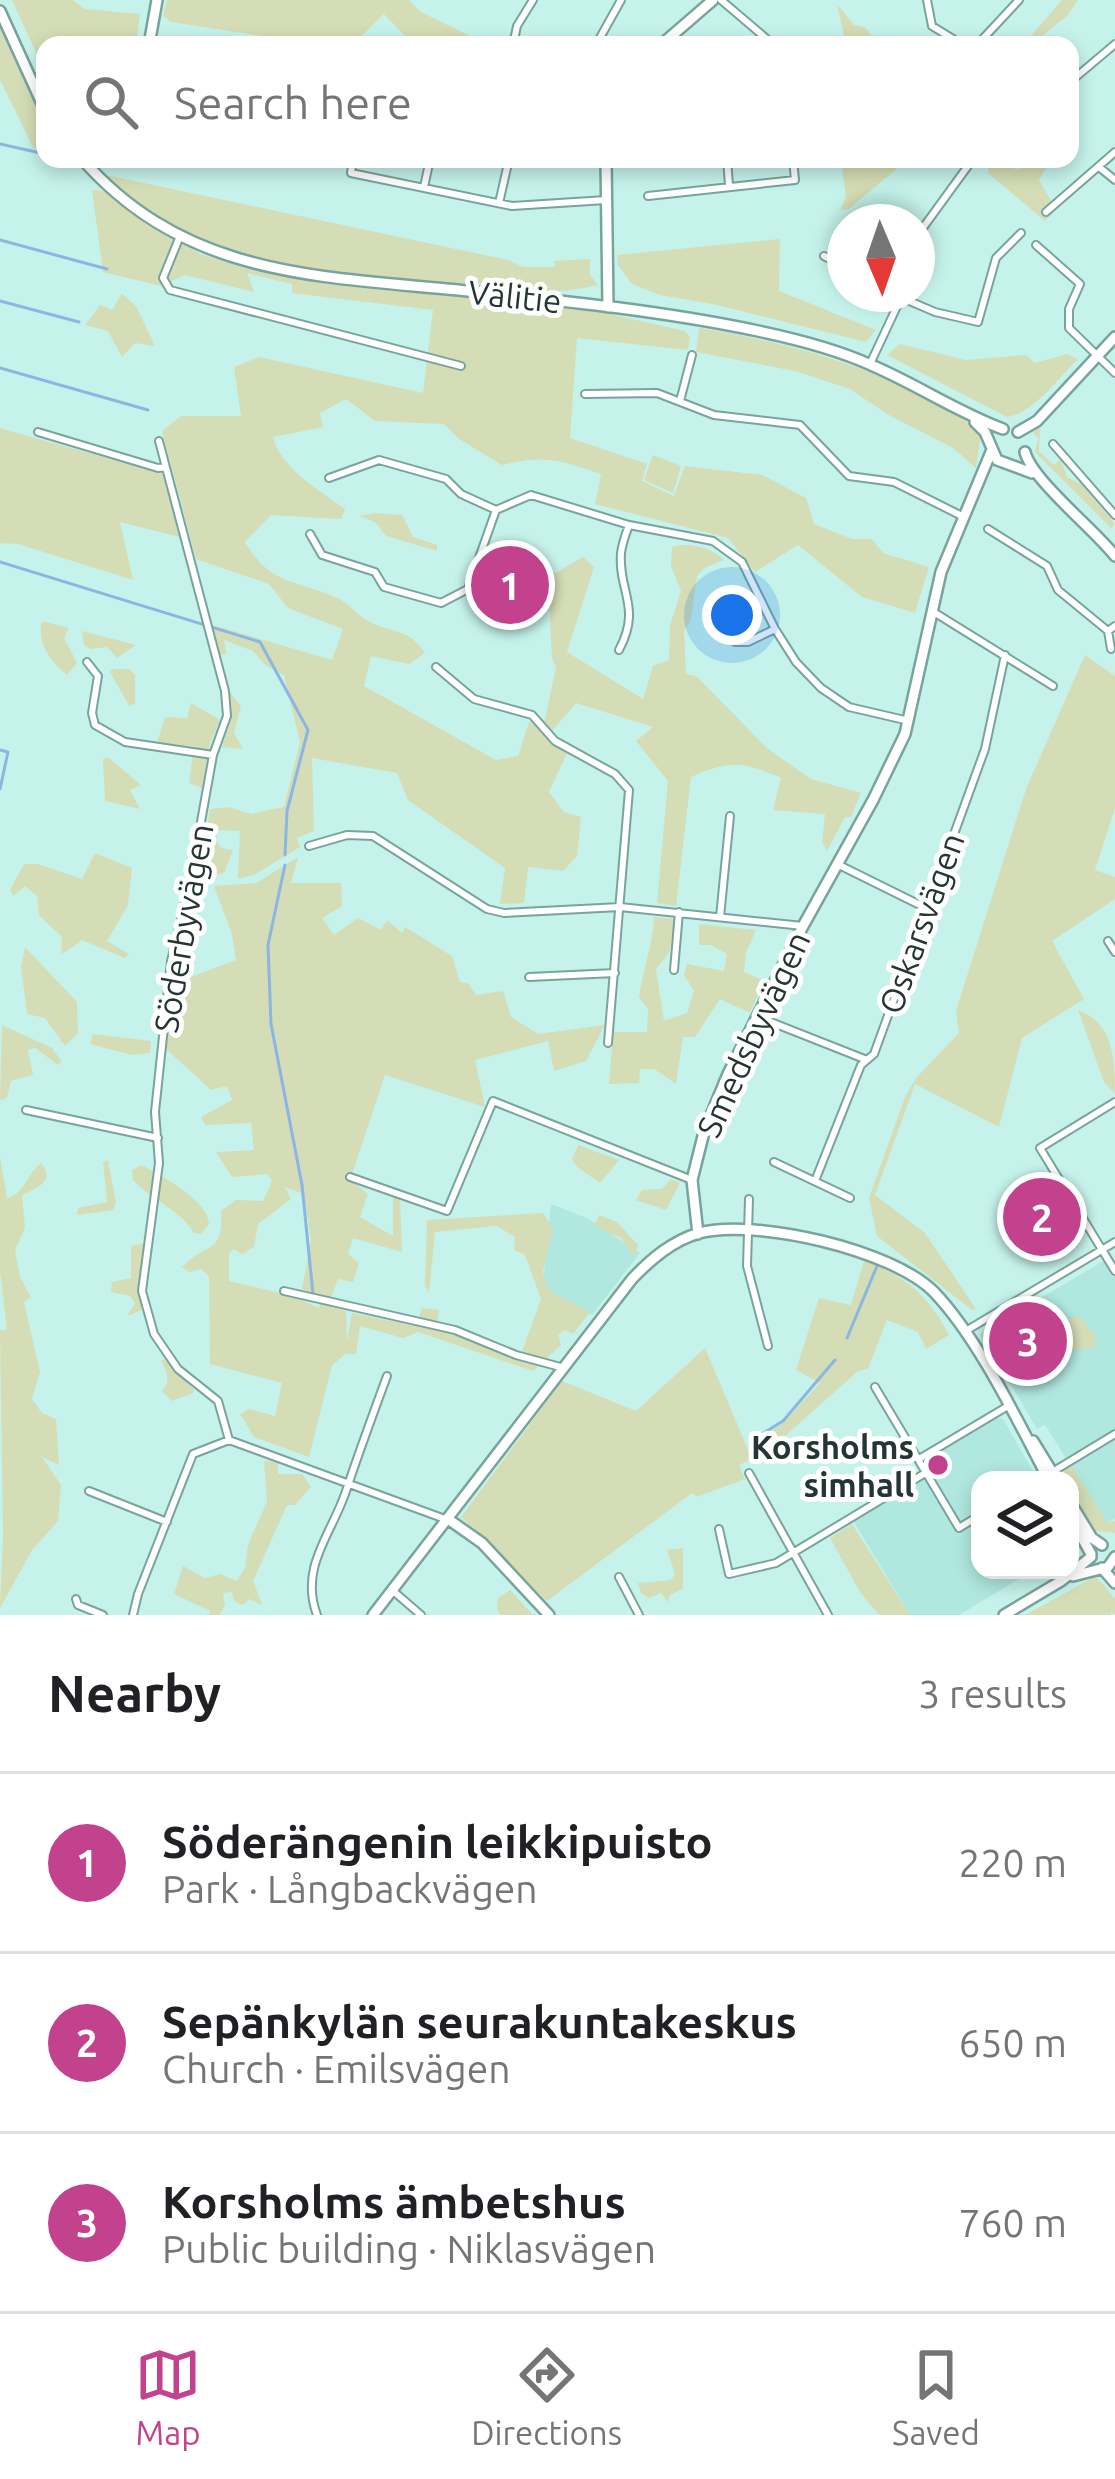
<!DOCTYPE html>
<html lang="en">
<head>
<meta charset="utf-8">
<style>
  :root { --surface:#fff; --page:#f6f6f6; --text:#202124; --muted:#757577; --line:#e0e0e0; --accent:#c2428e }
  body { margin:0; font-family:Ubuntu,sans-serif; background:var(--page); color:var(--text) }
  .controls { position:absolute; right:36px; bottom:36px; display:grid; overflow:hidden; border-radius:24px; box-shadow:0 6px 18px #0003 }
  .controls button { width:108px; height:108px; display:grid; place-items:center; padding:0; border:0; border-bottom:3px solid var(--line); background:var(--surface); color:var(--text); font:60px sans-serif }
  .compass { position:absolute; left:827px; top:204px; width:108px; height:108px; border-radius:50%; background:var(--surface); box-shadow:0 6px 18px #0003; rotate:178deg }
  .you { position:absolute; left:732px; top:615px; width:42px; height:42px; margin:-30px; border:9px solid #fff; border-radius:50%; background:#1a73e8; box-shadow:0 0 0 18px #1a73e833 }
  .badge { display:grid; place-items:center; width:78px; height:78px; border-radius:50%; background:var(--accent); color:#fff; font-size:39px; font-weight:700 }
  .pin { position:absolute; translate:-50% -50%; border:6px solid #fff; box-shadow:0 3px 12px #0006 }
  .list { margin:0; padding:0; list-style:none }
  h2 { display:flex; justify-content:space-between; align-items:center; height:156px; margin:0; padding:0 48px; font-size:51px }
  h2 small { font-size:39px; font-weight:400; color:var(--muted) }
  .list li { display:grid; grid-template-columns:78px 1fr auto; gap:36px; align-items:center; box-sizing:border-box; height:180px; padding:0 48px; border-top:3px solid var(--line) }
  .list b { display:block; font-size:45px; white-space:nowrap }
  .list p { margin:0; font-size:39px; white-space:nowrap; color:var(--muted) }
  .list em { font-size:39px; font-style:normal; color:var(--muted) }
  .icon { flex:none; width:66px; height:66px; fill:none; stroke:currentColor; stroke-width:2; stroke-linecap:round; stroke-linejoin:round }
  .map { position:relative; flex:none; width:1115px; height:1615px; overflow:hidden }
  .search { position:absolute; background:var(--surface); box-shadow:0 6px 18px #0003; left:36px; right:36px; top:36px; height:132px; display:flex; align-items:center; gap:30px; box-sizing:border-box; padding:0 42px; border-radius:24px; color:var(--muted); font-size:45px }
  .sheet { height:696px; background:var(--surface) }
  nav { display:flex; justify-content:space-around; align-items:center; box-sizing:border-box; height:168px; border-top:3px solid var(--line); background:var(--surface); font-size:33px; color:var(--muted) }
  nav a { display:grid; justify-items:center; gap:6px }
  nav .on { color:var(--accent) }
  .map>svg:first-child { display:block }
</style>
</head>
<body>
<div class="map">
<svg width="1115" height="1615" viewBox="0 0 1115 1615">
  <rect width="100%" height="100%" fill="#c5f3eb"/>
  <path fill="#b0e8df" d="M551,1204L589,1219L640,1253L592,1315L542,1293Z
    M1112,1256L1115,1262V1518L1107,1523L1045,1425L1037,1429L981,1333Z
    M995,1417L1003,1419L1038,1480H980V1570H1034L959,1615H910L852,1519L929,1471L922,1460Z"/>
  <path fill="#d4ddb5" d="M12,0H73L85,9L140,14L136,45H45V72Z
    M167,0H409L421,12L480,41L479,45H414L384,14L352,45H322L171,22L163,16Z
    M1062,0H1078L1067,16L1033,43L1029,38Z
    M837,4L854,25L864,27L875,39L873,45H846Z
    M0,22L45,119V152L34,149L0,80Z
    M841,159H908L849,209L840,210L846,198Z
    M990,159L1018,170L1037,159H1069L1067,165C1051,160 1046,166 1039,180L1056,210L1045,221L988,173Z
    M111,176L508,260L523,267H555L554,261L590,259V275L598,285C541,299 481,288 423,283C354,276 280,274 215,248C173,231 141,206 107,177Z
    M92,190L103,191L158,231L201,254L243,268L325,282L583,308L685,331L690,337L688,350L577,338L570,438L647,464L642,481L674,496L685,466L762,475L806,498L814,524L852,539H872L883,553L929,567L915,613L862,597L798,545L755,572L728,538L595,504L601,474C562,461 543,454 502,465L459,439L444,424L375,421L346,399L320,413L323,427L273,437C280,468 321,491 345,509L341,519L271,515L245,542C271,587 300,580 339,599C351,605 358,616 370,622C394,634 409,628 425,653L409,664L371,656L364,686L496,760L518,756L529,722L545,720L556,667L552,658L548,577L583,557L594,567L567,652L643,699L653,666L669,660L670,625L681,591L671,566L672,547C688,542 711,547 724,560L704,568L697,576L691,619L684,631L686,674L696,676L768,749L811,779L861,793L851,817H845L827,851L822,842L825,814L773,810L781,778C743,761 730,760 691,777L676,906L657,903L668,781L636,741L653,727L576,703L546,738L567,753L549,792L564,812L581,817L577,856L563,871L528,867L524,903L500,904L505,868L408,800L397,773L312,758L314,831L297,838L300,847L254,875L238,879L240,831L218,830L216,841L221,848L233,850L224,873L210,876L206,833L210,809L229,807L251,814L284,807L300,742L284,675L265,665L253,651L224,640L226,654L220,655L212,625L332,660L343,629L288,608L269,584L196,559L162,431L181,416H241L234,367L259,357L423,393L433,310L292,293V284L247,273L254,292L185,275L161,286L103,272Z
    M780,239L779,291L876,330L866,342L713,304L660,295L632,284L618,265L617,255Z
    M122,294L136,306L155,346L135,343L122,357L108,331L85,325L100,305L112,310Z
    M699,328C803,345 892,371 981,431L976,468L953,448L887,414L850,389L795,371L696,352Z
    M900,344L966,360L1026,355L1035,363L1067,354L1078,359C1059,377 1033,414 1007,417L887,355Z
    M1040,424L1039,451L1054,465L1061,459L1067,477L1081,484L1114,523L1112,529L1035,452L1038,438L1033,432Z
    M0,428L163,474L180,537L120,522L133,580L18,544L0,543Z
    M653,455L681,466L673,493L644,480Z
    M376,513L402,515L413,537L437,545V551L386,536L375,522L359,516Z
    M42,621L69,628L64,638L77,663L67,675C51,661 36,643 42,621Z
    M82,631L136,645L117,658L107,647L91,649L84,645Z
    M1085,655L1115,676V808L1095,870L1115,877V899L1052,941L1084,999L1022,1038L999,1127L915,1084L875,1195L925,1233L976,1309L972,1310L877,1236L869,1198L905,1097L916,1078L959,1033L956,1011L1026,789Z
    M113,669H129L135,675V704L129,706L110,672Z
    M229,691L241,706L234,733L243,749L222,747L231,721Z
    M191,703L220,720L210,743L202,788L189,783L194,746L157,743L165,717L187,718Z
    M108,757L141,785L130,790L140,809L105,801L103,759Z
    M95,853L132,868L128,905L107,941L129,954L125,958L82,940L61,955L62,937L39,915L37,896L25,886L13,896L10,890L24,864H38L82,879Z
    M298,857L291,883H341L342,906L322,918L334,935L358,918L381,930L387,920L402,933L405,927L452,956L460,982L468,983L476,995L503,991L511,1017L538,1034L605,1025L586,1061L554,1071L548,1041L475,1060L485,1107L385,1075L350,1180L368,1194L360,1217L393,1236V1197L400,1199L402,1252L353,1238L348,1254L359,1263L353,1282L338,1279L330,1300L302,1289L311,1242L304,1194L285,1187L291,1199L258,1224L254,1247L242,1254L234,1249L229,1254V1281L293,1296L319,1308L320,1303L346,1311L347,1341L352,1313L416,1326L422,1308L439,1310L437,1326L520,1357L541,1299L525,1255L514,1250L515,1237L496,1226L435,1232L429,1293L425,1285L427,1220L543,1213L553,1228L543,1272L549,1291L590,1312L573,1334L565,1330L558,1334L561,1345L533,1371L418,1332L403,1338L360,1326L356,1354H346L332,1365L309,1457L254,1437L240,1414L249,1409L275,1416L282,1383L210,1364L209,1276L201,1269L189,1272L182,1267C208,1241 223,1255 221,1211L236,1200L263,1201L272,1181L268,1174L232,1177L216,1152L254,1150L251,1123L205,1125L201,1117L232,1100L227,1086L211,1090L164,1047L175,983L236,960L232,934L214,886L256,883Z
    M654,917L675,919L669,953L656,969L664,1021L687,1013L694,991L684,975L687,964L724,971L727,954L711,945H699V924L756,930L746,953L744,972L764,981L750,1013L720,999L695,1037H683L676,1084L654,1069H640L639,1083L609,1084L613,1032H647L648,1009L639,997C643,969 653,944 654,917Z
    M25,947L77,1002L78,1033L65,1046L45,1018L27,1014L21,967Z
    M1078,1010C1114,1023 1115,1060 1115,1094L1104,1082Z
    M2,1025L52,1048L62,1062L58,1065L35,1048L28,1050L33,1075L11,1081L7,1098L0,1100Z
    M93,1034L151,1041L150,1053L132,1055L90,1044Z
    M578,1145L619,1160L600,1183L577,1167L572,1159Z
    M0,1157L7,1198C26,1192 27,1174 41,1163C56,1181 37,1188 22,1195L25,1228L15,1250L20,1277L31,1297L24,1302L40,1372L32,1399L42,1413L56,1419L59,1465L42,1457L61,1485L58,1521L32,1550L0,1608L3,1535L0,1330H7L0,1271Z
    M108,1160L116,1203L113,1210L77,1215L78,1208L107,1202L103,1162Z
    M142,1165C163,1177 208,1200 209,1224L201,1234L194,1233C181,1210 151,1200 133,1180L132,1170Z
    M671,1179L680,1183L666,1210L636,1200L642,1190L662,1189Z
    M599,1215L617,1222L638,1245L634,1257L621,1238L594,1226Z
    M146,1243L138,1287L142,1310L127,1316L135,1303L130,1296L111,1292L112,1282L131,1278V1246Z
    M864,1261C905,1275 930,1297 949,1335L926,1349L918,1332L887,1320L868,1369L858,1371L758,1460L749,1444L782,1424L820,1383L796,1370L819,1298L851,1305Z
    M1078,1315L1095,1336V1347L1070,1350L1061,1342L1060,1327Z
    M996,1326L1019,1364L1013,1368L1020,1379L1010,1385L980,1335Z
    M705,1348L752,1459L739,1465L745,1479L696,1497L692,1493L547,1601L461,1517L562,1381L636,1411Z
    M166,1359L194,1390L193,1393L172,1401L162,1391C172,1381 166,1370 161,1360Z
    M264,1461L278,1462V1474H302L311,1487L295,1505H287L253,1581L262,1605L249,1599L243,1605L234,1601L232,1592L223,1593L225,1605L220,1615H209L210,1611L174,1594L183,1566L205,1578L220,1574L237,1581L245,1568L248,1545L267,1501Z
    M1072,1466L1107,1522L1115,1521V1533L1096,1531C1086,1517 1071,1497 1070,1480H1066L1064,1471Z
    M852,1524L910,1615H879L860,1592L830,1538Z
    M683,1548V1588L670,1595L668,1602L661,1593L649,1598L641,1593L638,1583L671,1580L675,1574L667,1550Z
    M1096,1576L1115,1599V1615L1111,1611V1615H1025Z
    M510,1590L533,1615H501L497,1609L498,1598Z"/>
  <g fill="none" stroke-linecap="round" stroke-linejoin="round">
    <path stroke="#8bb6e3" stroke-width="3" d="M0,144L45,154
      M0,240L107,269
      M0,301L79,322
      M0,368L148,410
      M0,562L260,642L308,730L287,811L285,855
      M0,750L8,752L0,789
      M285,865L268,945L271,1024L302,1185L313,1294
      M847,1338L877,1266
      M754,1439L783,1421L835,1360"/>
    <g stroke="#78a49d" stroke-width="10">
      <path id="street" d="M721,0L774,45
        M927,0L932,26L963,45
        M513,45L517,26L533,0
        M596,45L621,0
        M977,45L1019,0
        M1070,82L1115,44
        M353,159L351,173L512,206L606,200
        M727,159L729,185
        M1099,167L1115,180
        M424,187L430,159
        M648,196L795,180L793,159
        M499,203L509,159
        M1046,212L1115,152
        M180,236L163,278L170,290L461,366
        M917,236L973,159
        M1036,245L1080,284L1069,309V328L1115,373
        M824,256L845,267
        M893,294L935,312L978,322L996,258L1021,233
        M870,364L900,300
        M585,394L657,393L714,415L800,425L849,476L894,482L964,517
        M680,401L692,355
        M38,432L158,468L165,467
        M159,441L225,691L227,716L213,755L190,883L171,961L155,1112L159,1163L142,1291L154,1334L178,1369L218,1401L229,1440
        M1053,444L1115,515
        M329,478L379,460L446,479L461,494L496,510L531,495L629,525L713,541L742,562L775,629L796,662L821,688L849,707L909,721
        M988,529L1047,566L1058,590L1108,631L1115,626
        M310,534L322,555L375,572L384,587L441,603L468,589L496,510
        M932,611L1053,686
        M1108,631L1111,649
        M735,642H748L775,629
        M619,650C642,607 618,592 621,553C622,544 626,533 629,525
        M87,662L98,676L92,713L95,725L125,742L213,755
        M436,667L474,699L532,715L555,741L615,774L629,790L608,1043
        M309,846L347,835L373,836L487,909L504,913L620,907L803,926
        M837,864L926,908
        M720,917L730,816
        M1108,941L1115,952
        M674,970L679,912
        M529,977L615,973
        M758,1017L867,1060
        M1115,1102L1040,1148L1115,1271
        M26,1110L158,1138
        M774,1162L850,1198
        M350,1177L447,1211L493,1101L692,1180
        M815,1181L861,1065L874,1054L985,749L1005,655
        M749,1199L747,1266L768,1346
        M284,1291L455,1330L516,1355L564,1368
        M964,1332L1115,1242
        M875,1387L959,1528L980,1515
        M229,1440L445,1519
        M919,1459L1008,1406
        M749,1473L828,1615
        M1039,1480L1115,1434
        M89,1491L167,1522
        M719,1529L729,1574L776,1563L927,1472
        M619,1577L639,1615
        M392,1590L421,1615
        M76,1599L78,1605L103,1615
        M133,1615L138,1594L193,1454L229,1440
        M317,1615C299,1567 332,1534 346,1491C359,1452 373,1414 387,1376"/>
    </g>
    <g stroke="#78a49d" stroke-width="14">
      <path id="secondary" d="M0,11L45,110
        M149,45L157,0
        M661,45L713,0
        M82,159C187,279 322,276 468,291C564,301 663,311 758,331C796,339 836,349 871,365C916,384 957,412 1003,429
        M606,159L608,307
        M975,422L985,432L997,460L1032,473
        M1018,432L1037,421L1115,337
        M1025,452C1032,480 1094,529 1115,556
        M698,1234L692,1180L704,1132L728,1074L803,926L873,800L905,734L941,572L991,452
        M1033,1441L1057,1480
        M1070,1502L1092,1538L1102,1545
        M1070,1516L1091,1554
        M448,1519L482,1543L549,1615
        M1102,1568L1115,1583
        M1073,1576L1108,1567L1115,1557
        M373,1615L632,1279C651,1259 672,1241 699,1233C755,1218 893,1250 934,1292C979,1339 1018,1422 1049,1480
        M1004,1615L1061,1581L1091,1557"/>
    </g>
    <use href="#street" stroke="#fff" stroke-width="6"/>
    <use href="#secondary" stroke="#fff" stroke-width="9"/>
  </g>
  <circle fill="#c2428e" stroke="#fff" stroke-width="4.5" cx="938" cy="1465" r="12"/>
  <g text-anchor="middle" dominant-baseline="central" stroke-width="10" stroke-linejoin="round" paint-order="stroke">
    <g font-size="33" fill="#243633" stroke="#fff">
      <text transform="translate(515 296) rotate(6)">Välitie</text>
      <text transform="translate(921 923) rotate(-70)">Oskarsvägen</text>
      <text transform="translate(183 928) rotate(-80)">Söderbyvägen</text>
      <text transform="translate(753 1034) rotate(-65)">Smedsbyvägen</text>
    </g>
    <g font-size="33" font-weight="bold" fill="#243633" stroke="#fff" text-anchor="end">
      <text x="914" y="1446">Korsholms<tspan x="914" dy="38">simhall</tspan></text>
    </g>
  </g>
</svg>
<div class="controls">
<button><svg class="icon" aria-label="layers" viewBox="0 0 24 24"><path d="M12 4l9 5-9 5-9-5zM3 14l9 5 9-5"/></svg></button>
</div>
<svg class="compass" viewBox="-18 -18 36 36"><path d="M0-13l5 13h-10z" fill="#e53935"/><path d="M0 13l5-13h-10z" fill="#757577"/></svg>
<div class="you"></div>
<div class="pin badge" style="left:510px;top:585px">1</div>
<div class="pin badge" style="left:1042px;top:1217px">2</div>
<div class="pin badge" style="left:1028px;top:1341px">3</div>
<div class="search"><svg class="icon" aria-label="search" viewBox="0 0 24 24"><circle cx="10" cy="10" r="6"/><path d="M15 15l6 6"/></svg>Search here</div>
</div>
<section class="sheet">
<h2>Nearby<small>3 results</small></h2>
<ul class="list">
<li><span class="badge">1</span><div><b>Söderängenin leikkipuisto</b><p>Park · Långbackvägen</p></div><em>220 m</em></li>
<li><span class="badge">2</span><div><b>Sepänkylän seurakuntakeskus</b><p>Church · Emilsvägen</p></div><em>650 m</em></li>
<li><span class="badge">3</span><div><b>Korsholms ämbetshus</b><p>Public building · Niklasvägen</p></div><em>760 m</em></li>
</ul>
</section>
<nav>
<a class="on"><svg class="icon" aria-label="map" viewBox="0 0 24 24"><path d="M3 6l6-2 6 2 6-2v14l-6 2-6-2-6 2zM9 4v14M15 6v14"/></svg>Map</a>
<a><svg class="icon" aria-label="directions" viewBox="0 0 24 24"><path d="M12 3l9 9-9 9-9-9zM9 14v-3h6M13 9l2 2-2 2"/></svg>Directions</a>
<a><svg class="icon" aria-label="saved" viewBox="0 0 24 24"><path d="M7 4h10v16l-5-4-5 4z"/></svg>Saved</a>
</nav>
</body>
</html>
